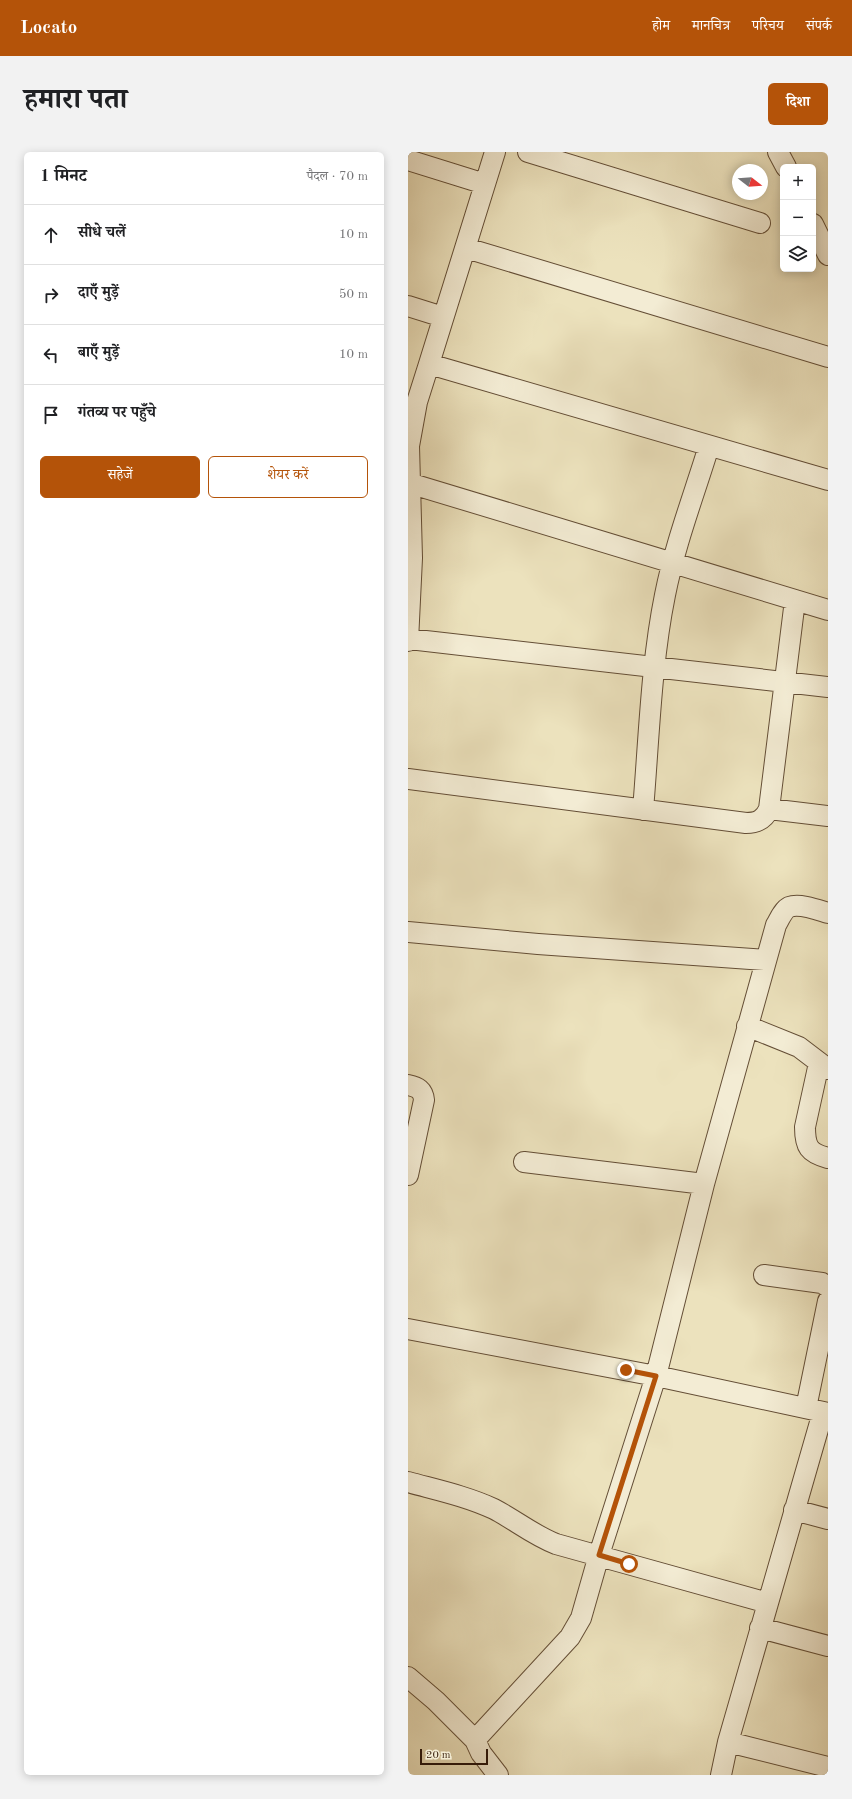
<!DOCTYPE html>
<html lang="hi">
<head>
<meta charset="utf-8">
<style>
  :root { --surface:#fff; --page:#f2f2f2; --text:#202124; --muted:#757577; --line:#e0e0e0; --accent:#b45309 }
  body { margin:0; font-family:"Old Standard TT","Noto Serif Devanagari",serif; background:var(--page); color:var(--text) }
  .controls { position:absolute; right:12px; top:12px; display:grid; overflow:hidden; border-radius:6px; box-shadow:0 2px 10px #0003 }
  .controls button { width:36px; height:36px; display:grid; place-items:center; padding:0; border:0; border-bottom:1px solid var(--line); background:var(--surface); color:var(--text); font:20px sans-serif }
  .compass { position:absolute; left:324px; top:12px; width:36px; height:36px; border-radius:50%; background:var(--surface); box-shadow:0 2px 10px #0003; rotate:107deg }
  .scale { position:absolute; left:12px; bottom:10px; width:68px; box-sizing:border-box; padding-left:4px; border:2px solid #371c09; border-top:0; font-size:11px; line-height:14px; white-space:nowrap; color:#371c09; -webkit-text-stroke:3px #f3ecd4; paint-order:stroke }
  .stop { position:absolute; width:12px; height:12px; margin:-9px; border:3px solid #b45309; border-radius:50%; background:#fff }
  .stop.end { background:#b45309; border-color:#fff; box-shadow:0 1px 4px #0008 }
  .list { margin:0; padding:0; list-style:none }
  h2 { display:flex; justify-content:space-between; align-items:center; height:52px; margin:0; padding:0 16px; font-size:17px }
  h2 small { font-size:13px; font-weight:400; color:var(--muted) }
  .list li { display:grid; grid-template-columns:26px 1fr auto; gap:12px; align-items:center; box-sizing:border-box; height:60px; padding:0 16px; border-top:1px solid var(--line) }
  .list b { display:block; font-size:15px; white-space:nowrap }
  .list em { font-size:13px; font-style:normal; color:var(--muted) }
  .actions { display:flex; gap:8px; padding:12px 16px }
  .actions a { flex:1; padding:9px 0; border:1px solid var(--accent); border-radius:6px; text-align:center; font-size:14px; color:var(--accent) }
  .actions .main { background:var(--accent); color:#fff }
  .icon { flex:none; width:22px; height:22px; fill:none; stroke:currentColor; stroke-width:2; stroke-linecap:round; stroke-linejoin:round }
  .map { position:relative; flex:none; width:420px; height:1623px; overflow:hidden; border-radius:6px }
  header { display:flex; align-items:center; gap:24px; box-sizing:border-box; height:56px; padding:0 20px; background:var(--accent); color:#fff }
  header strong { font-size:19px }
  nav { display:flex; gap:22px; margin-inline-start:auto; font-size:14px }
  .intro { display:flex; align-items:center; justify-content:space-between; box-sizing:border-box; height:96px; padding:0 24px }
  h1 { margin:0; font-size:28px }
  .button { padding:10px 18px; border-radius:6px; background:var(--accent); color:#fff; font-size:14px; font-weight:700 }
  main { display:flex; gap:24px; padding:0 24px }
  aside { flex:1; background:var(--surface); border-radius:6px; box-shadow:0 2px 10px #0003 }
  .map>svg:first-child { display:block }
</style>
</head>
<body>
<header>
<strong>Locato</strong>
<nav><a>होम</a><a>मानचित्र</a><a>परिचय</a><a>संपर्क</a></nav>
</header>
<div class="intro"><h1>हमारा पता</h1><a class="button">दिशा</a></div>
<main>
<aside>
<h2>1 मिनट<small>पैदल · 70 m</small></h2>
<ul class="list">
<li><svg class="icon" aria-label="ahead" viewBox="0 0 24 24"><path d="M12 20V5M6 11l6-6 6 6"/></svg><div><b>सीधे चलें</b></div><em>10 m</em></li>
<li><svg class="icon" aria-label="right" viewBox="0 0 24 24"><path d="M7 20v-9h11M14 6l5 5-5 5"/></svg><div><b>दाएँ मुड़ें</b></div><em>50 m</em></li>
<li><svg class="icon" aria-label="left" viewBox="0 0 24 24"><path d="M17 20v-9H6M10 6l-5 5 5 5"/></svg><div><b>बाएँ मुड़ें</b></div><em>10 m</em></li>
<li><svg class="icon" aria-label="arrive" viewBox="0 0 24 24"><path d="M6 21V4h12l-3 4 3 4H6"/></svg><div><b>गंतव्य पर पहुँचे</b></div></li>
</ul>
<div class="actions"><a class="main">सहेजें</a><a>शेयर करें</a></div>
</aside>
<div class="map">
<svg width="420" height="1623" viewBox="0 0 420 1623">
  <rect width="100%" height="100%" fill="#ece2bd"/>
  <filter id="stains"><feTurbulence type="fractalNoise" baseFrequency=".005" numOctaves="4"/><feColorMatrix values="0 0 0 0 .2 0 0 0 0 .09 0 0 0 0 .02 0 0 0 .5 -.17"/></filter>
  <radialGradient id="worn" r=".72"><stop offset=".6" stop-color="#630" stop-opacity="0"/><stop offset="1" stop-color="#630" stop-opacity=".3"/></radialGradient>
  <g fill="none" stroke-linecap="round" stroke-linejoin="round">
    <g stroke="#644e36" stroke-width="22">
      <path id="street" d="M87,0L21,212L420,328
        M120,0L352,71
        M370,0L378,15
        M0,8L77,32
        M405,72L420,103
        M58,96L420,205
        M0,154L35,165
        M1,331L420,458
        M0,487L420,535
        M0,489L4,406L1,294L9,250L21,212
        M0,627L338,671C349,671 356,668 361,657L387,448
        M361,657L420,664
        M235,658C241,587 243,512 257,443C267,392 286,343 301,294
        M0,780L130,792L358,808
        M339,874L391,895L420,917
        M411,911L397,975C397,995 401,1001 420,1006
        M0,933C10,935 15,938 16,948L0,1023
        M116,1010L296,1032
        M356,1123L414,1131L420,1135
        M0,1177L248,1224L420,1261
        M398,1256L420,1149
        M0,1330C29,1338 58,1344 86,1357C107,1368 125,1383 148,1392L360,1451
        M386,1358L420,1367
        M352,1476L420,1494
        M0,1525L28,1549L67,1588L73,1601L90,1623
        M67,1588L162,1485L173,1466L191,1403L248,1224L296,1032L368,773C371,768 375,758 381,755C392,751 410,758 420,761
        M320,1590L420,1615
        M313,1623L320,1590L415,1260"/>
    </g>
    <use href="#street" stroke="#f3ecd4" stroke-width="20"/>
  </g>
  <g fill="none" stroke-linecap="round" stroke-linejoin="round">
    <path stroke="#b45309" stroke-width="5" d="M218,1218L248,1224L191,1403L221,1412"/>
  </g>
  <rect width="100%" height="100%" filter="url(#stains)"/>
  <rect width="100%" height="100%" fill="url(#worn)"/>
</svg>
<div class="controls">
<button>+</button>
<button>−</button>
<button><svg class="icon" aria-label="layers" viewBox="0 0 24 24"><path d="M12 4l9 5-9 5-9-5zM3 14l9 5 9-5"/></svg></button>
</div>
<svg class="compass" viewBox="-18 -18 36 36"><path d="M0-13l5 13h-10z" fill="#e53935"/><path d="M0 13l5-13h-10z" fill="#757577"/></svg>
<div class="scale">20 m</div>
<div class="stop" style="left:221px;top:1412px"></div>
<div class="stop end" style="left:218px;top:1218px"></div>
</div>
</main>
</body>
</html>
